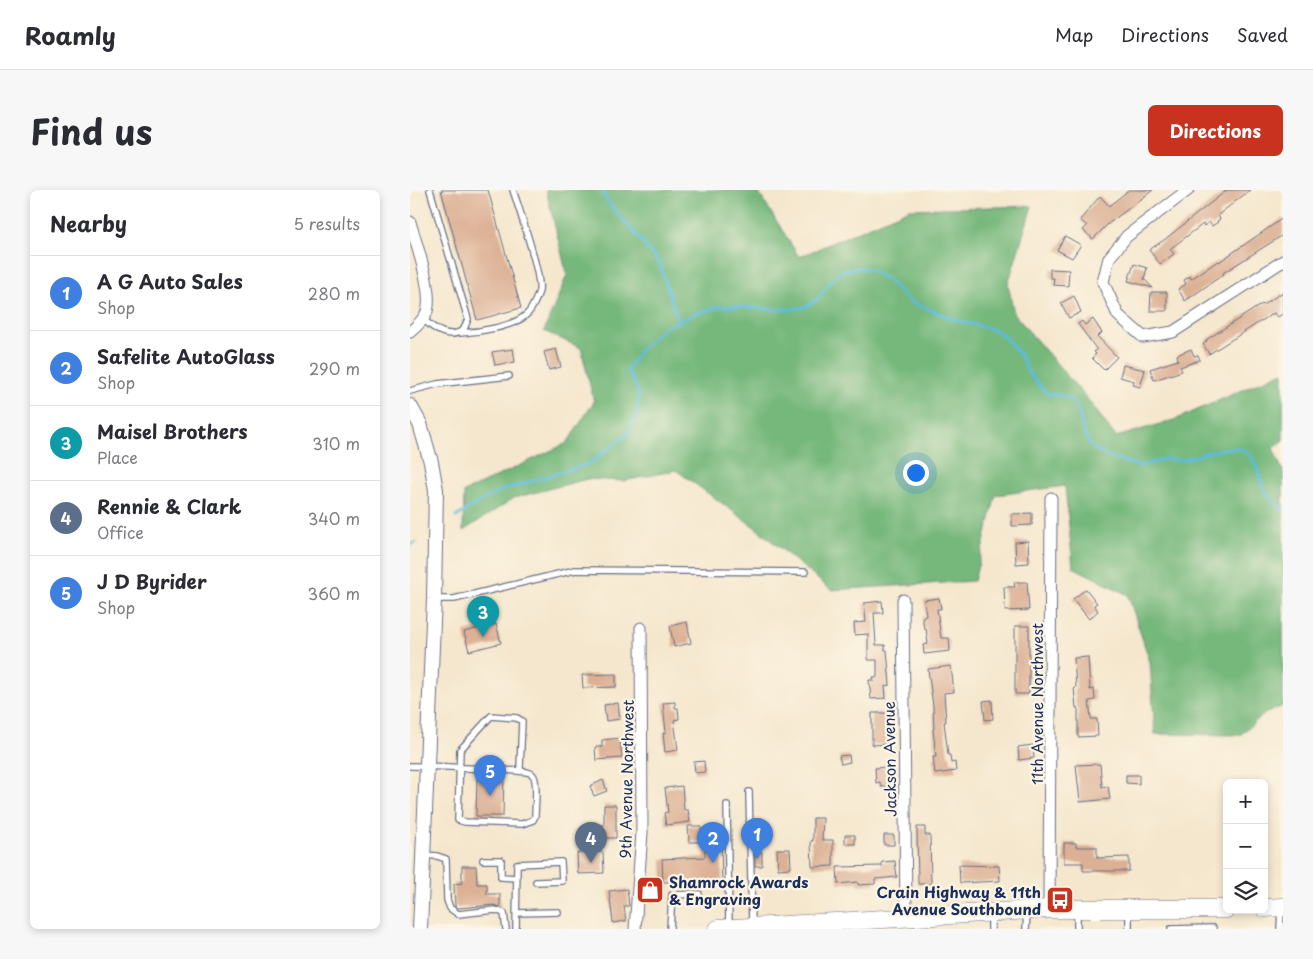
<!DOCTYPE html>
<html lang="en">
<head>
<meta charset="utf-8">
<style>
  :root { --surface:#fff; --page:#f7f7f7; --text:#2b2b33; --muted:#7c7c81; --line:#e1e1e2; --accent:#c8321e }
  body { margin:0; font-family:"Playpen Sans",sans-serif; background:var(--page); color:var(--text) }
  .controls { position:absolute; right:15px; bottom:15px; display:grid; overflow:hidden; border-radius:8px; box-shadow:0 2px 8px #0003 }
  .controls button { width:45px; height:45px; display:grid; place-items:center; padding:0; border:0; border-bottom:1px solid var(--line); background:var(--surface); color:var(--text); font:25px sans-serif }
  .you { position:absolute; left:505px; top:282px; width:18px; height:18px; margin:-12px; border:4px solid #fff; border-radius:50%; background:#1a73e8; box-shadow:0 0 0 8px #1a73e833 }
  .badge { display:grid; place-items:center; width:32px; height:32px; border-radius:50%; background:var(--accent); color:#fff; font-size:16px; font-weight:700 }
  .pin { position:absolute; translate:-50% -41px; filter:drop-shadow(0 1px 2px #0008) }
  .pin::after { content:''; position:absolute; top:26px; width:18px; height:15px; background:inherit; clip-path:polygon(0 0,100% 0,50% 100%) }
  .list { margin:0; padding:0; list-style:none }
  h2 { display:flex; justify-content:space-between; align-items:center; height:65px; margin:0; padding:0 20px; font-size:21px }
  h2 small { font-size:16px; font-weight:400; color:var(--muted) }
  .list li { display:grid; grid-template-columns:32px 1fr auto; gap:15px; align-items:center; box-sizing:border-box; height:75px; padding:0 20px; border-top:1px solid var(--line) }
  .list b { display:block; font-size:19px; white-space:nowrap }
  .list p { margin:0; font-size:16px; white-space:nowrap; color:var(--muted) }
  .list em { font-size:16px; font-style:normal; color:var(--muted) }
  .icon { flex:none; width:28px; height:28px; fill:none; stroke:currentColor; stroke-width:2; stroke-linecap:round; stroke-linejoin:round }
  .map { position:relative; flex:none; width:873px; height:739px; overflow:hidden; border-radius:8px }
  header { display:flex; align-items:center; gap:30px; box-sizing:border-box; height:70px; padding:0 25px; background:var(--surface); border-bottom:1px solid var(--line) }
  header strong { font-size:24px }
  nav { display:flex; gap:28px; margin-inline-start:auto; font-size:18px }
  .intro { display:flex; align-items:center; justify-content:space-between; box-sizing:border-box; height:120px; padding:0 30px }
  h1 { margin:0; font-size:35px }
  .button { padding:12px 22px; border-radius:8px; background:var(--accent); color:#fff; font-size:18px; font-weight:700 }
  main { display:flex; gap:30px; padding:0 30px }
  aside { flex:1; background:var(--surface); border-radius:8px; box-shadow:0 2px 8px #0003 }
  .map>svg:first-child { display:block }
</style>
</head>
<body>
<header>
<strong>Roamly</strong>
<nav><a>Map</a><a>Directions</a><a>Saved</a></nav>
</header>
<div class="intro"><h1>Find us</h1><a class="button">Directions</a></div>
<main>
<aside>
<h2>Nearby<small>5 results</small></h2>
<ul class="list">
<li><span class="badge" style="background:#3f7fe0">1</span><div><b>A G Auto Sales</b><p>Shop</p></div><em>280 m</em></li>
<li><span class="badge" style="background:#3f7fe0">2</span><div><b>Safelite AutoGlass</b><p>Shop</p></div><em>290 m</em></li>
<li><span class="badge" style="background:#0f9aa8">3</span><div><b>Maisel Brothers</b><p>Place</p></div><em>310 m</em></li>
<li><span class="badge" style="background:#5c6f8a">4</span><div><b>Rennie &amp; Clark</b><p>Office</p></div><em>340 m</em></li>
<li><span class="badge" style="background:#3f7fe0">5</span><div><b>J D Byrider</b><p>Shop</p></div><em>360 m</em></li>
</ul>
</aside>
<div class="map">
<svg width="873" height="739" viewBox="0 0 873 739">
  <rect width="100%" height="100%" fill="#fcf5e5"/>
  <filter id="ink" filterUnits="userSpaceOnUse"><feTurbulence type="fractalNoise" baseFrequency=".02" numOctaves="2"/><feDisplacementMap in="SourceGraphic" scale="10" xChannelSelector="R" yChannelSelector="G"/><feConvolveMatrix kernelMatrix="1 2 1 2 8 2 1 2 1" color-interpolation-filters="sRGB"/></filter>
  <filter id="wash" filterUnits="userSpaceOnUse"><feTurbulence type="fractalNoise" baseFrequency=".0096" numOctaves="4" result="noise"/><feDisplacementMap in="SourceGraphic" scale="20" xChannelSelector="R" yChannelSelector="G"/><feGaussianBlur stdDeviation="1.12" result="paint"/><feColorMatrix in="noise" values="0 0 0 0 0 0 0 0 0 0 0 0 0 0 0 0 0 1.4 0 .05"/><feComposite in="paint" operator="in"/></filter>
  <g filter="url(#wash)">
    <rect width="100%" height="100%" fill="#f5e7cd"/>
    <path fill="#76b87b" stroke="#48746c" d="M136,0H347L389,67L500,19L622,16L598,94L604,124L678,210L706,247L767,229L873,182V250L863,258L873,282V516L854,524L830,545L745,544L740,472L718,405L663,377L655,296L586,305L564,391L421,400L346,338L266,280L214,291L177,289L104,308L53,341L54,302L157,253L184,212L171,158L134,141L157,85Z"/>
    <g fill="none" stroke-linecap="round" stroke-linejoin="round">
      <path stroke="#5cbcda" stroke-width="3" d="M191,0L198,12L249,72L269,133
        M46,327L69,312L93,300L181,273L205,253L213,249L220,240L227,222L229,207L226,196L217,181L230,160L254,138L287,123L308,117L324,116L367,120L387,119L397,116L409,108L422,89L432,81L447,78L459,79L475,88L501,112L548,131L575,137L589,142L597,149L611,166L618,182L637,204C679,205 664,229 679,253C683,260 693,264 701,267C707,269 726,276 730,276C739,275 748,270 756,269C761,269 767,271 772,270C786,267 826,251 838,263C848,273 849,289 855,301C859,310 867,313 873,321
        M0,355L6,352"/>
    </g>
    <g id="blocks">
      <path fill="#dcb094" d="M31,0H78L111,118L67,130Z
        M719,0H743L698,34L683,49L673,40L677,36L670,30L690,6L699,16Z
        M817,0H840L808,25L810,29L807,31L808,32L802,36L799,32L794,36L793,34L760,59L764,64L750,74L739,60L754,50Z
        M873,28V45L813,83L814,84L775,111L768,99L776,94L774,90L780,86L781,89L808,71L809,72Z
        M655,46L671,55L662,68L647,60Z
        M724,74L737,78L734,89L743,98L718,91Z
        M640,79L659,80L658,96L643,95L644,88H640Z
        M741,102H757V121H740Z
        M873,102V124L867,127L864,123L799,164L793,154L797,151L796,150L852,114L853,115Z
        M664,106L671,122L659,128L651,113Z
        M683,129L692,143L687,146L707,167L694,180L682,168L686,164L684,162L687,160L668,134L672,131L675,135Z
        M103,159L105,172L85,175L82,162Z
        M146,159L151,177L139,180L134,162Z
        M781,159L784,166L788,165L790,170L770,177L772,181L744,190L740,179L768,170L767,165Z
        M713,175L735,180L730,197L723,195L724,191L710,187Z
        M622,323V335L602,336V324Z
        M618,351L619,373L606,374L605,352Z
        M604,392H617L619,420L595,421L594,397H605Z
        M676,399L687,413L684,415L688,421L679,429L663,409Z
        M529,408L531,419H527L531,448H539L540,461L514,464L513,455L518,454L516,438H514L512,427L516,426L514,410Z
        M472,411L473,423H464L466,455H475V460H477L480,495L475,496L476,508L461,509L459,490H464L463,487H467V470H458V444L445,445L444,433L456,432L454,413Z
        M277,432L281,453L264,457L260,436Z
        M86,434L91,453L59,461L54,442Z
        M605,436H619V504H605Z
        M678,467L680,500L684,499L685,510L679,511L681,529H687L688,546L668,547V518H666L664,498H666L664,468Z
        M541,476L544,502L534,503L536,532H534L538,565H540L541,573L545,572L546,581L525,584L523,567H526L523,539H524L523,516L518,479Z
        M206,484V497L173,498L172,485Z
        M582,510L583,529L575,530L573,511Z
        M265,512V518H268L269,529L264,530L268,560L255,562L253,543H256L253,513Z
        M208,513L210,529L196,531L194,515Z
        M462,523H479V554L462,555Z
        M210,548L212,568L186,570L185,557H192V550Z
        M623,555L624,568L609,570L608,557Z
        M439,565L440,572L431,574L429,566Z
        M294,571L295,582L285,583L284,572Z
        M690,574L692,597L698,596L700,609L670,612L666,575Z
        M479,577L480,596L471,597L470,592L466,593L465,578Z
        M716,585H729V594L716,593Z
        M67,586L94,587L93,626H66Z
        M193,590L197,601L184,606L180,596Z
        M272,596L274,620H278L280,632L256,635L254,623L258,622L255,598Z
        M194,615H206V648H186V635H194Z
        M403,628H413L412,650H423V676L402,677L401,651H403Z
        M278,636H291V652H279Z
        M507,637H515V645H520L521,694H508Z
        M435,645H445V654H435Z
        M474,645H484V655H474Z
        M311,650L312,695L295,696V691L253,692L252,669L295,667V651Z
        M654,653H666V657H687V668L719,667V681H673V673H654Z
        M367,659H380L381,678L368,679Z
        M193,662L194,683L168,684L167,663Z
        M345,662H352V676H345Z
        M485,671L487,687L465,689V694L448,695V692L428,694L427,677L472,676V672Z
        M549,675L589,676L590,691L550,693Z
        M52,676H66L67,694H77V704H90V717L84,715L48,718L45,716L44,694L52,693Z
        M236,691H247V708L235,709Z
        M217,699L219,716H214L216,731L203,733L199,701Z"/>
    </g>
  </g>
  <g filter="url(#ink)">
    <use href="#blocks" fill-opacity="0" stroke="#676f85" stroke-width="1"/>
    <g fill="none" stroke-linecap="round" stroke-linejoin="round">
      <g stroke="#676f85" stroke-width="8">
        <path id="service" d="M13,129C24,139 40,151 54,139L58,129L20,0
          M50,143C68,142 103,137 116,125C122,120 127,108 129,101C132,85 109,19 103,0
          M0,201L27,194L99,186
          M24,409H44L165,380L395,382
          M0,576C36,576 72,579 108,581L110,578L112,531L107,528L81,526L50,560L48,630L55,632L112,634L123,630L125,626C125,618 128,591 123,585C120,581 112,582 108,581
          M339,602L342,735
          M317,615L319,736
          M13,665L27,666L36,669L37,710L40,718L48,724L85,720L94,723L96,739
          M73,670H91V687L107,688
          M719,721V739
          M667,722V739
          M106,723L148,722
          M581,724V739
          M106,739L107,674L151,672L152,691L126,692
          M260,739L262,705L289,704
          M616,739L617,723
          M761,739L803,738
          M870,739L871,719"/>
      </g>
      <g stroke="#676f85" stroke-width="13">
        <path id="minor" d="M778,0L717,46L699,68L693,92L708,125L733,147L763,142L873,71
          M0,32C6,54 25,105 16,124C12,131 6,137 0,142
          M493,410L496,727
          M639,719L641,308
          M225,739L232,643L231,438"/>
      </g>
      <g stroke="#676f85" stroke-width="16">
        <path id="tertiary" d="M0,216L10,234L21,272L26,300L24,409L10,739"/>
      </g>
      <g stroke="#676f85" stroke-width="19">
        <path id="primary" d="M854,718L873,717
          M308,739L639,719H817"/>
      </g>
      <use href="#service" stroke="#fff" stroke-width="5.5"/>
      <use href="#minor" stroke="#fff" stroke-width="11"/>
      <use href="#tertiary" stroke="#fff" stroke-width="14"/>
      <use href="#primary" stroke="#fff" stroke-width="18"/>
    </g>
  </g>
  <defs>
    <g id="shop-square" transform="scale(1.4375)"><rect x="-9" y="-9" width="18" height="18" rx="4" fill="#c8321e" stroke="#fcf5e5"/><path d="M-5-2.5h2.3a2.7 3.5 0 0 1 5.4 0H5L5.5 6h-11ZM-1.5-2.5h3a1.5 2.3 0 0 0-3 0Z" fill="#fff"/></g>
    <g id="bus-square" transform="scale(1.4375)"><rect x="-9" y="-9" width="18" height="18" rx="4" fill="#c8321e" stroke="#fcf5e5"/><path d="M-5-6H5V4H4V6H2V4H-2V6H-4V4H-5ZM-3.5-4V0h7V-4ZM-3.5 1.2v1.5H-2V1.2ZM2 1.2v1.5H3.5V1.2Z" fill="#fff"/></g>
  </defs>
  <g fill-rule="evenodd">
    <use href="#shop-square" x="240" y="700"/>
    <use href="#bus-square" x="650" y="710"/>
  </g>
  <g text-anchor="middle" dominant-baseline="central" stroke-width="4.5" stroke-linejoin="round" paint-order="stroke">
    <g font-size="15" fill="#1b2f5e" stroke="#fcf5e5">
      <text transform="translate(626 514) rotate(-90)">11th Avenue Northwest</text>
      <text transform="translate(479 569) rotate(-91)">Jackson Avenue</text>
      <text transform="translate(216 589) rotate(-89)">9th Avenue Northwest</text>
    </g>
    <g font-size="15" font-weight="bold" fill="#1b2f5e" stroke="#fcf5e5" text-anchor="start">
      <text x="259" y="691">Shamrock Awards<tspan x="259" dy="17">&amp; Engraving</tspan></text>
      <text x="631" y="701" text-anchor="end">Crain Highway &amp; 11th<tspan x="631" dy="17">Avenue Southbound</tspan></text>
    </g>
  </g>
</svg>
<div class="controls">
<button>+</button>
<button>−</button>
<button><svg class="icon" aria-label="layers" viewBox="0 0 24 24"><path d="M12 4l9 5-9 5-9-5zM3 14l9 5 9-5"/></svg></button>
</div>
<div class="you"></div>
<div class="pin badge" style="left:347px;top:669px;background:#3f7fe0">1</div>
<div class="pin badge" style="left:303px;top:673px;background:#3f7fe0">2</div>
<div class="pin badge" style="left:73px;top:447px;background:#0f9aa8">3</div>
<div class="pin badge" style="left:181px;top:673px;background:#5c6f8a">4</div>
<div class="pin badge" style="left:80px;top:606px;background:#3f7fe0">5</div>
</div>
</main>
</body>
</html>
